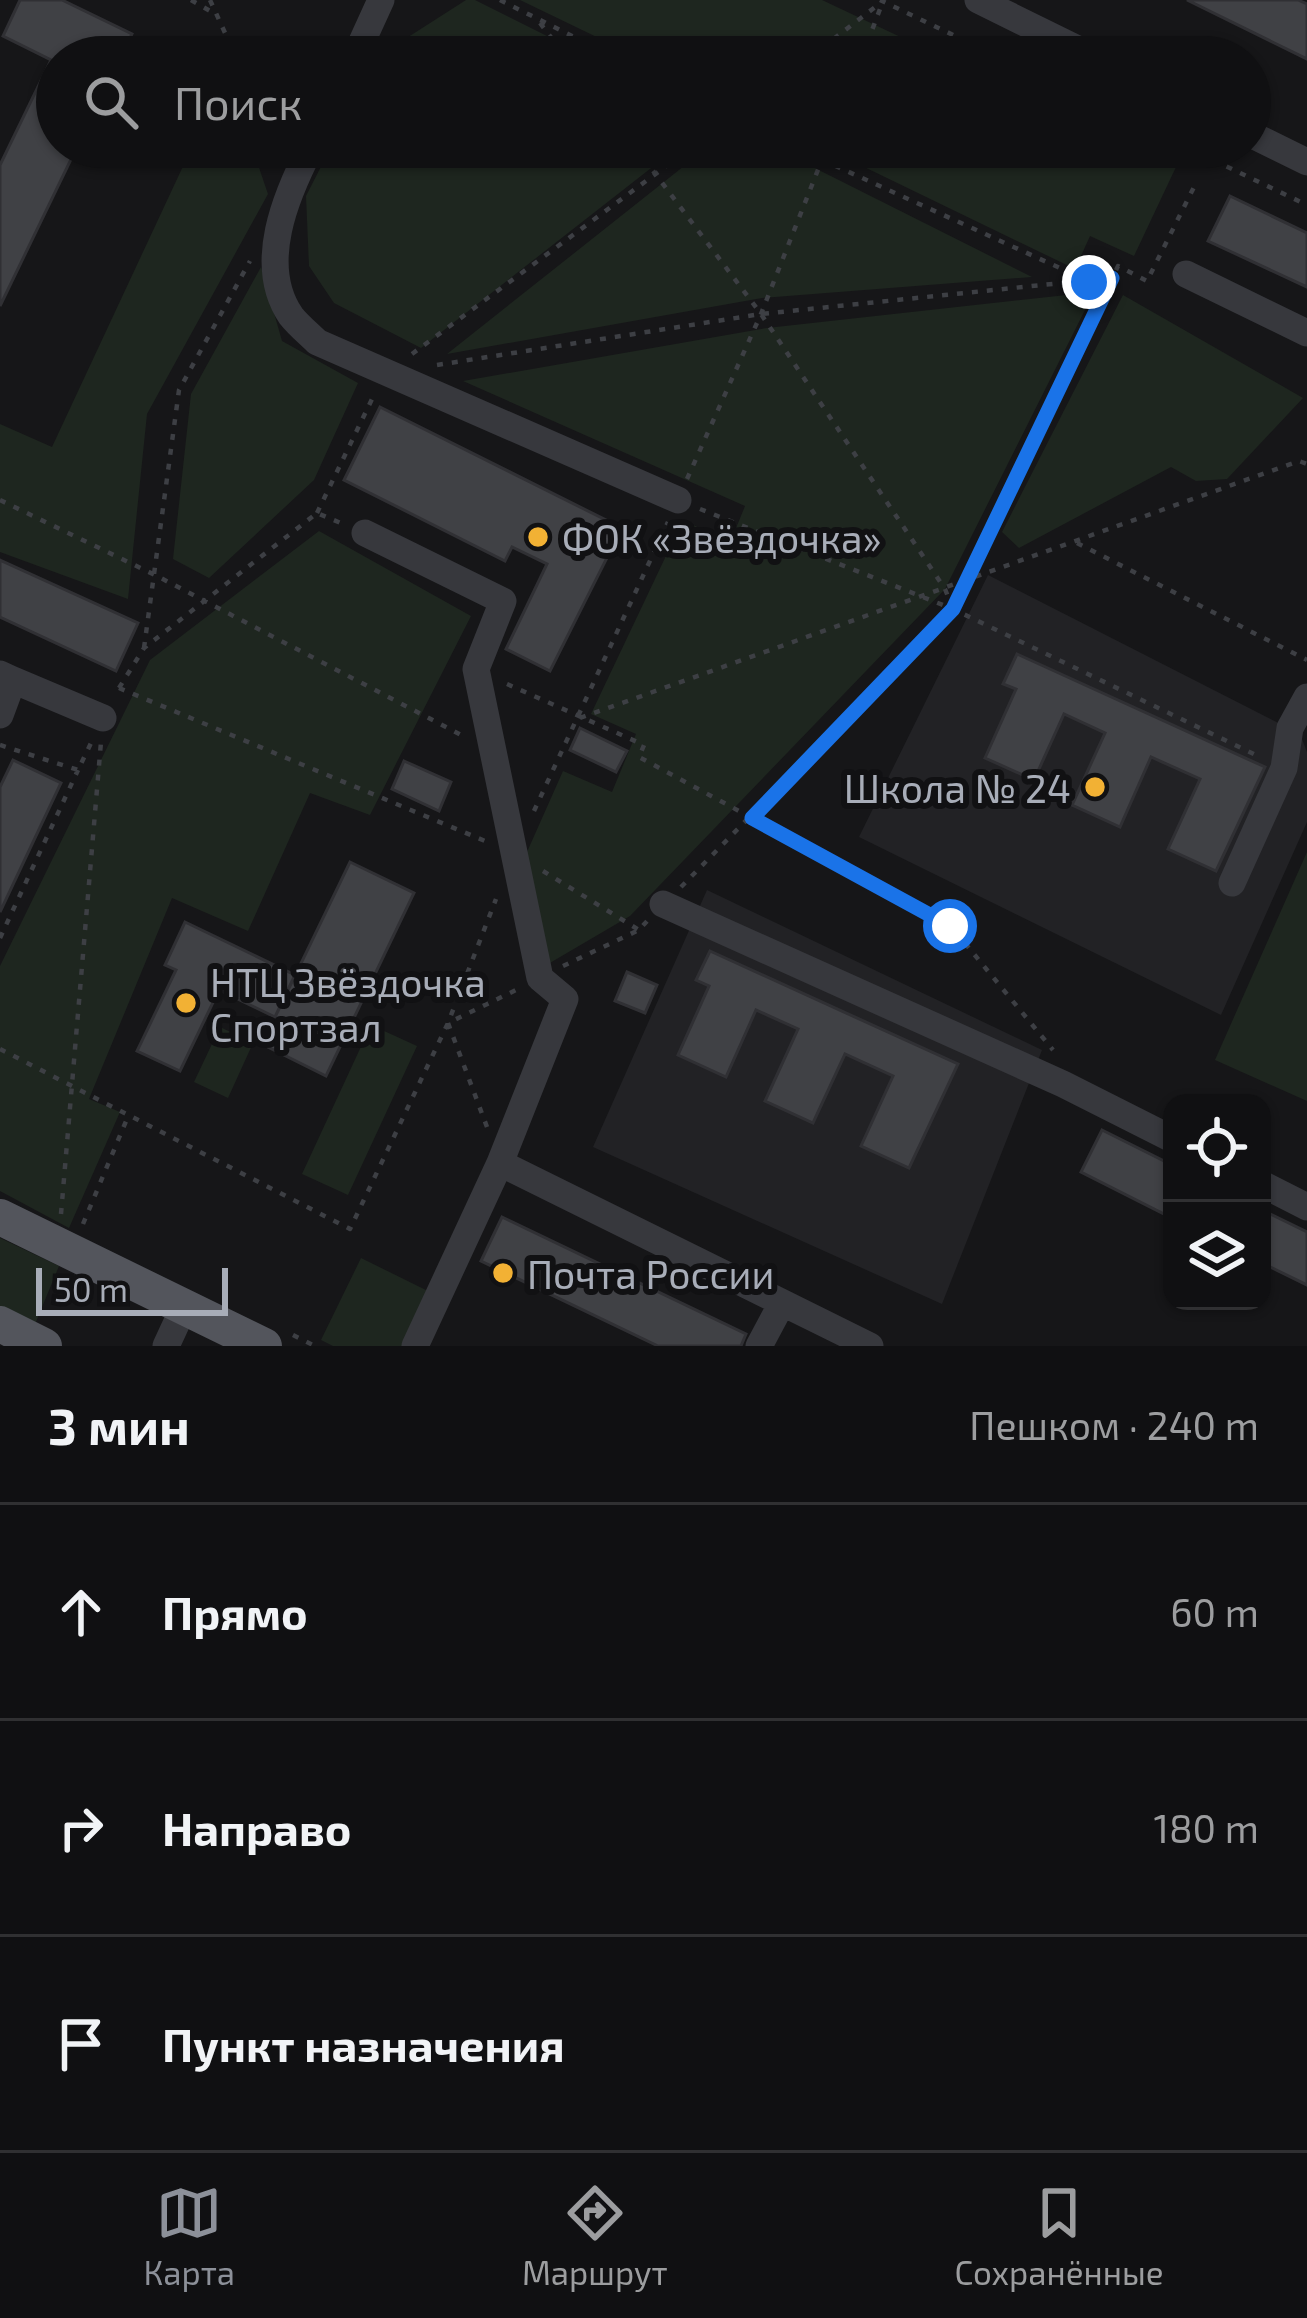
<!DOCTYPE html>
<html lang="ru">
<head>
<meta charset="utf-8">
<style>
  :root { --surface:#101012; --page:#1e1e20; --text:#f1f3f6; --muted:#9c9d9f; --line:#303032; --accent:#8c9099 }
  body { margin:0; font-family:"Exo 2",sans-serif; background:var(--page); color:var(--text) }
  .controls { position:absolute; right:36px; bottom:36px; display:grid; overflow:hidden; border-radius:24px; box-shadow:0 3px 9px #0004 }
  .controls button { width:108px; height:108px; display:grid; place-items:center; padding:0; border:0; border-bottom:3px solid var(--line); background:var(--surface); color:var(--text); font:60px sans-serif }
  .scale { position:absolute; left:36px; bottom:30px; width:192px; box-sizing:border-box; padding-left:12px; border:6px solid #a8adb8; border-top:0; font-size:33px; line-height:42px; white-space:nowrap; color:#a8adb8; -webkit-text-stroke:9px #111113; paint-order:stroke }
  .stop { position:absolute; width:36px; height:36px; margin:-27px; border:9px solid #1a73e8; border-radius:50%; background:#fff }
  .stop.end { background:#1a73e8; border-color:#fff; box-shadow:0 3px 12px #0008 }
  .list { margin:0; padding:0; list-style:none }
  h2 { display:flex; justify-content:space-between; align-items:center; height:156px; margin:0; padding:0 48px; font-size:51px }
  h2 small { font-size:39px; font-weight:400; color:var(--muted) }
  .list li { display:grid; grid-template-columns:78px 1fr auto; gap:36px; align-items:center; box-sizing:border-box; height:216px; padding:0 48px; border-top:3px solid var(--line) }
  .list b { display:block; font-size:45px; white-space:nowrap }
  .list em { font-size:39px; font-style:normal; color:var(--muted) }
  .icon { flex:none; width:66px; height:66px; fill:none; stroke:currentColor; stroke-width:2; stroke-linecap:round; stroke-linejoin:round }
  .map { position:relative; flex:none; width:1307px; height:1346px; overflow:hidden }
  .search { position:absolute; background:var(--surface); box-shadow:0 3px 9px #0004; left:36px; right:36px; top:36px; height:132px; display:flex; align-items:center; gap:30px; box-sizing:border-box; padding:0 42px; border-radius:66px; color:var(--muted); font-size:45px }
  .sheet { height:804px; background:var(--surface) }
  nav { display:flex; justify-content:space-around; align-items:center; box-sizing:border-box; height:168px; border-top:3px solid var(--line); background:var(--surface); font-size:33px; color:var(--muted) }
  nav a { display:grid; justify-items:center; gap:6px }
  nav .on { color:var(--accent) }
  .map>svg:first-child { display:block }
</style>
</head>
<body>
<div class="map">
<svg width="1307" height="1346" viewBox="0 0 1307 1346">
  <rect width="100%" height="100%" fill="#161618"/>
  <path fill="#222225" d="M988,575L1300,734L1307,752V822L1221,1015L859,837Z
    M707,890L1042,1050L942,1304L593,1147Z"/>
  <path fill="#1e261f" d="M466,0H475L589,57H377Z
    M520,0H822L943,57H638Z
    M192,147H252L268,194L147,414L128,599L0,552V424L52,447Z
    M331,147H678L421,348L334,303L309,266L306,196Z
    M708,147H773L1032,277L762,298L447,354Z
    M823,147H1134L1176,167L1134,256L1090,236L1075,269Z
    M261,267L282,341L358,383L314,480L209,578L173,559L191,394Z
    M1094,292L945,589L630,916L543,967L515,879L563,771L612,792L636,734L591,714L683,520L730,543L745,506L463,381L767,328Z
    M1123,295L1303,398L1227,479L1196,481L1171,467L1019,548L1002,532Z
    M319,531L471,616L370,815L310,793L248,931L172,898L89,1099L120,1112L69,1228L0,1191V966L150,660Z
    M1307,852V1101L1215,1060Z
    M371,1025L417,1046L348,1195L302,1174Z
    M220,1027L253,1043L228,1098L194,1082Z
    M0,1238L59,1266L33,1329L0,1314Z
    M361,1258L432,1293L406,1346H333L321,1340Z"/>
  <path fill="#404145" stroke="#303034" stroke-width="3" d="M20,0H62L132,34L121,57H57V147H77L0,306V165L51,60L3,36Z
    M1187,0H1298L1307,4V59Z
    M1230,196L1307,233V287L1208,241Z
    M380,407L622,528L550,671L506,649L547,564L512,547L505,561L344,480Z
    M0,560L138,623L116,671L0,617Z
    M1017,654L1265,767L1216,871L1168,849L1200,779L1151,757L1120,827L1072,805L1105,733L1064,714L1034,780L985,758L1016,689L1003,684Z
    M580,728L627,751L616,772L570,750Z
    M13,760L61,783L0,912V787Z
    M404,761L451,782L439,811L392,789Z
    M350,862L414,893L326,1076L262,1044Z
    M185,922L295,975L275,1017L219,990L180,1071L137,1051L176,970L165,965Z
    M710,951L958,1064L909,1168L861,1146L893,1076L845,1054L813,1123L765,1101L798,1029L756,1010L726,1077L678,1055L709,986L696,980Z
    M627,972L657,985L645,1013L615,1001Z
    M1102,1130L1172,1165V1218L1081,1172Z
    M1262,1210L1307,1232V1285L1262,1263Z
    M502,1217L746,1334L741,1346H658L481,1261Z"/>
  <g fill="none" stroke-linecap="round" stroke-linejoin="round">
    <path stroke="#3d3f44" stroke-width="4.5" stroke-dasharray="6 9" stroke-linecap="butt" d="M191,0L217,15
      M210,0L236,57
      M500,0L614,57
      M880,0L999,57
      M540,23L566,57
      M810,57L883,1
      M862,57L883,1
      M272,147L276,159
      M635,147L761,314L945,589L953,609
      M794,147L1084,279
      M1186,147L1307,205
      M412,354L692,147
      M437,365L761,314L1110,278
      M687,479L761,314L827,147
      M0,500L155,575L465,737
      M700,509L953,609L1260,757
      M317,513L373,397
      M1077,543L1307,660
      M144,648L179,390L250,261
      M507,684L644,745L639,757L950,925L1053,1050
      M119,688L485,841
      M119,688L144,648L317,513L343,524
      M580,718L1299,461L1307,464
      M0,745L78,770L92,741
      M534,811L668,522
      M543,871L639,930
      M681,887L953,609L1118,266L1147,281L1194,187
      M0,938L78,770
      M563,966L639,930L648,920
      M0,1049L350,1229L448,1023L496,899
      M487,1127L448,1023L516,990
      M61,1214L101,742
      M83,1224L129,1114
      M293,1335L315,1346"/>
    <path stroke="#37383d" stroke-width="27" d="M978,0L1094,57
      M355,57L381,0
      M1250,134L1307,162
      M311,147C286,195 256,265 291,316C298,325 309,334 317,342L678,500
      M1186,274L1307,333
      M365,533L503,601L476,669L540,978L565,999L500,1163
      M0,674L13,680L0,715
      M13,680L103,718
      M1232,883L1284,768L1290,728L1307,697
      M663,904L1063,1084L1172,1139
      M1262,1184L1307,1207
      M166,1346L184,1307
      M415,1346L500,1163L870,1346
      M759,1346L782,1303"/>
    <path stroke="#53555c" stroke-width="36" d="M0,1217L264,1346
      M0,1324L44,1346"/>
  </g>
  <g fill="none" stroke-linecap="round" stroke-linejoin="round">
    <path stroke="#1a73e8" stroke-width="15" d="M950,926L752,818L953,609L1112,278L1089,282"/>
  </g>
  <g fill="#f2b134" stroke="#111113" stroke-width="4.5">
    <circle cx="538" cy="537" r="12"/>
    <circle cx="1095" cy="787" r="12"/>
    <circle cx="186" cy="1003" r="12"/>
    <circle cx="503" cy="1273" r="12"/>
  </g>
  <g text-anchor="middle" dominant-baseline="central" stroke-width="12" stroke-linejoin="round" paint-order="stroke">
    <g font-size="39" fill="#a8adb8" stroke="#111113" text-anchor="start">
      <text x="562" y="537">ФОК «Звёздочка»</text>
      <text x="1071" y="787" text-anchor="end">Школа № 24</text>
      <text x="210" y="981">НТЦ Звёздочка<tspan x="210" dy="45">Спортзал</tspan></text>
      <text x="527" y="1273">Почта России</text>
    </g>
  </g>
</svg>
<div class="controls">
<button><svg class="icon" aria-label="locate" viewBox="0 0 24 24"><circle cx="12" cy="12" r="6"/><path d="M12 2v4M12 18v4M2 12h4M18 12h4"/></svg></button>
<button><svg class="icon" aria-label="layers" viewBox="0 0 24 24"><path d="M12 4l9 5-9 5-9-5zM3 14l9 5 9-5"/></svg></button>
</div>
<div class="scale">50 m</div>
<div class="stop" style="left:950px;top:926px"></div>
<div class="stop end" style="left:1089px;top:282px"></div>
<div class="search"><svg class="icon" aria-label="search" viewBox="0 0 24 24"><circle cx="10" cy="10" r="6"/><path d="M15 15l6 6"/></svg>Поиск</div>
</div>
<section class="sheet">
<h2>3 мин<small>Пешком · 240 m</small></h2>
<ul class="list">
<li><svg class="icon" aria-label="ahead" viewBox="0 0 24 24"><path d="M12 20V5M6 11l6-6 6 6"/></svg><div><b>Прямо</b></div><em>60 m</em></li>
<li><svg class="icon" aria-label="right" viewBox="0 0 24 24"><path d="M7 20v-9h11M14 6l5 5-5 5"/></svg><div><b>Направо</b></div><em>180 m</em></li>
<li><svg class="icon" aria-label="arrive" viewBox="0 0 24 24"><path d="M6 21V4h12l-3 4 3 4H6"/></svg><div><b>Пункт назначения</b></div></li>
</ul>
</section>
<nav>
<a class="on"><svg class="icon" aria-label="map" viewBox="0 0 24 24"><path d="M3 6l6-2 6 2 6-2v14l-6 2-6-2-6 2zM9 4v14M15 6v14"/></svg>Карта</a>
<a><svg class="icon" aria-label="directions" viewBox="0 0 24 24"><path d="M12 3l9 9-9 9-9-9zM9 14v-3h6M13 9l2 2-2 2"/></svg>Маршрут</a>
<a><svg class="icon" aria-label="saved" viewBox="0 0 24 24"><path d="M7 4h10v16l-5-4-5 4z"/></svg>Сохранённые</a>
</nav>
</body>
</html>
